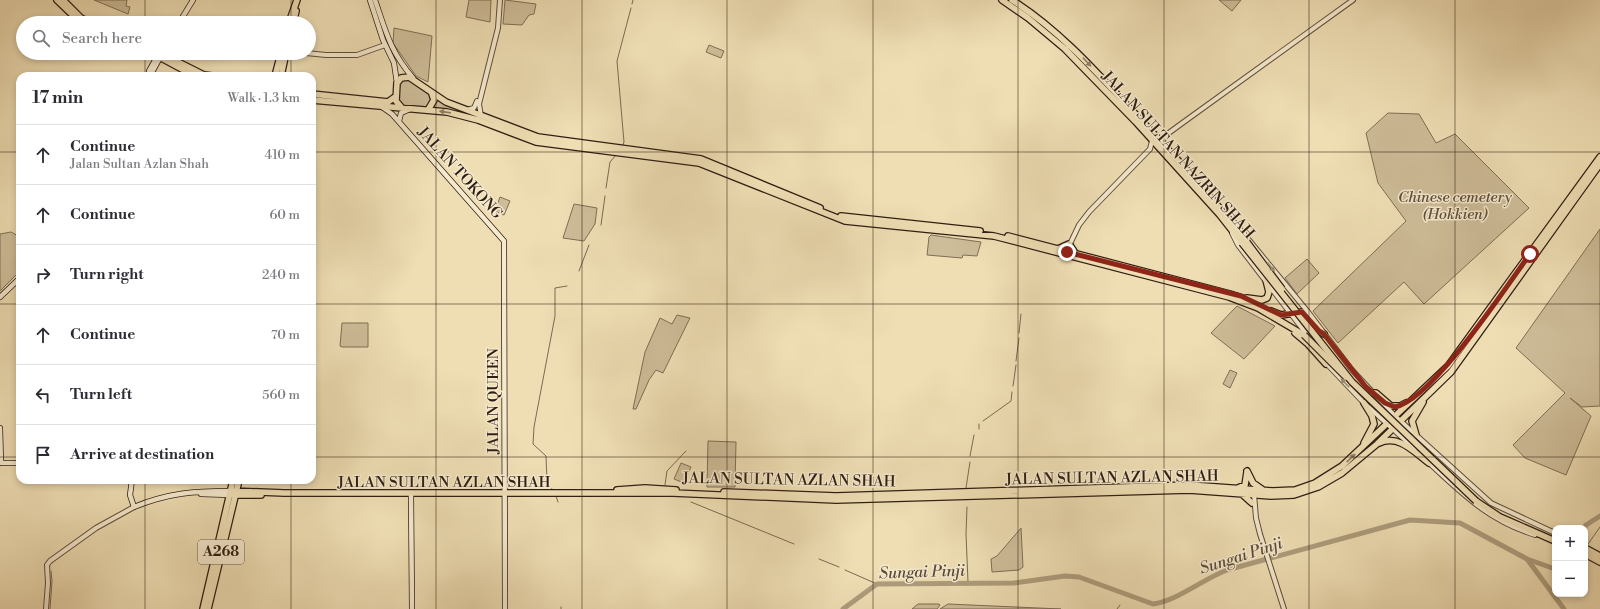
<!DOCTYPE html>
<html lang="en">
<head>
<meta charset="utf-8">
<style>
  :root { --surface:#fff; --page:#f7f7f7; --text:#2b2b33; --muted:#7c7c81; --line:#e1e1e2 }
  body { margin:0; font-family:"Libre Bodoni",serif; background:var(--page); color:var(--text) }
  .controls { position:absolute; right:12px; bottom:12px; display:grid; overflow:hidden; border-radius:8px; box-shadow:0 2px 6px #0003 }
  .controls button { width:36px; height:36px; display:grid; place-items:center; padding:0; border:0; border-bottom:1px solid var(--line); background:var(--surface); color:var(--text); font:20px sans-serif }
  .stop { position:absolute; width:12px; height:12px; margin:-9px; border:3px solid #8f2418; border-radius:50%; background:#fff }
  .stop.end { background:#8f2418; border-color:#fff; box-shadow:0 1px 4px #0008 }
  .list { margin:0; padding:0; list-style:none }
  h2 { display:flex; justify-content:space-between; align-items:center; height:52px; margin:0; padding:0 16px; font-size:17px }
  h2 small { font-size:13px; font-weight:400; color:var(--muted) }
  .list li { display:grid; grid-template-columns:26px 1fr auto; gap:12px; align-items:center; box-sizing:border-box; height:60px; padding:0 16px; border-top:1px solid var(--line) }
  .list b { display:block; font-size:15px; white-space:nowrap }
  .list p { margin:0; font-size:13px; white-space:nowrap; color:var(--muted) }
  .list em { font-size:13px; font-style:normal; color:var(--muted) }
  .icon { flex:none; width:22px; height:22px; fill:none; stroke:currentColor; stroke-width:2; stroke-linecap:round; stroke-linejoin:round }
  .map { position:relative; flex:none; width:1600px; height:609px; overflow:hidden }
  .search { position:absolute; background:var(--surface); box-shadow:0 2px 6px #0003; left:16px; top:16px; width:300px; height:44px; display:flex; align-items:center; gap:10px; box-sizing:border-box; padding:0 14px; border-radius:22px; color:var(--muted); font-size:15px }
  .panel { position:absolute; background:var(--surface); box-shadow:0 2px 6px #0003; left:16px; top:72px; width:300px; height:412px; border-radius:12px }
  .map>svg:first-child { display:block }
</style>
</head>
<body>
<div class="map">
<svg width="1600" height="609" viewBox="0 0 1600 609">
  <rect width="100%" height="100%" fill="#efdeb4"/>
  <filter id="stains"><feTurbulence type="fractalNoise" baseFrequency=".005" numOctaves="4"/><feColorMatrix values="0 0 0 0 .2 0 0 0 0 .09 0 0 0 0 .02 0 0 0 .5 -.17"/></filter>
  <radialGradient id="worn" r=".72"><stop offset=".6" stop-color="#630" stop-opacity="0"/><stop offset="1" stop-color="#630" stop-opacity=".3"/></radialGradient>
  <path fill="#cebd99" stroke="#7e6e56" d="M94,0H127L126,6L130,7L128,14Z
    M469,0H491L490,22L466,17Z
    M505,0L536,4L534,14L529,15L522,25L503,24Z
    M1219,0H1241L1232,11Z
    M394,28L432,36L428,82L416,76L393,43Z
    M709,45L724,51L721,58L706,52Z
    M407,79L431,96L428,106L421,107L403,105L397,98L398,84Z
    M435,98L470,114L431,108Z
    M1388,113L1419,114L1436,143L1455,134L1529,208L1424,304L1404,282L1338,343L1313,311L1406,221L1378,183L1366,133Z
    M500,197L510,201L504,215L495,211Z
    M574,204L597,208L595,224L584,241L563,238Z
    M1600,229V406L1582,407L1570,398L1591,416L1566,475L1525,458L1513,445L1565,393L1516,348Z
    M11,232L20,237V271L0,291V234Z
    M931,235L981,242L977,256L963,255L962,258L927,255L929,237Z
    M1307,259L1319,273L1297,294L1285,278Z
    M1237,306L1275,326L1244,359L1211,333Z
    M677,315L690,318L663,373L656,370L649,380L636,409H633L645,352L660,318L672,324Z
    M342,323H368V347H342L340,346Z
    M1230,370L1237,373L1230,388L1223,384Z
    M708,441L736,442L735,487H707Z
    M681,463L691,467L684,483L674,479Z
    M1021,528L1023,567L1019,570L992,572L991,559L997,556Z
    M918,604H939L940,605L937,609H912Z
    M948,604L1061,609H940Z"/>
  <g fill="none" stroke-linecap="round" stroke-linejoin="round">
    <path stroke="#7b6a53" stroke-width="1" d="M632,4L633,0
      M623,145L624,142L617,61L631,8
      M606,188L610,162L616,155
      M601,225L605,196
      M579,271L589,245
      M1019,333L1021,314
      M1016,361L1019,338
      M1013,386L1016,365
      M983,421L1011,401L1012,392
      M979,424V429
      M970,456L974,435
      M665,485L667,471L686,451
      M966,488L970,462
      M552,489L547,481L546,456L533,444L534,427L555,316V288L567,286
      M556,496L558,502
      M691,502L794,544
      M967,507L966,534L968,582
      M1588,544L1600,527
      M819,559L839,567
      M845,570L877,584
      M50,609L52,581L51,571
      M561,609V607
      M1117,609L1120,605"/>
    <path stroke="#ae9d7d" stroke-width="5" d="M1584,528L1586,525L1600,516
      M1527,559L1564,609
      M843,609L877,584L1014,583L1065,576L1079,577L1153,604C1177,601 1203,579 1227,570L1410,520L1460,523L1527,559L1555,569"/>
    <g stroke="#5f4e3b" stroke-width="6">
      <path id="tertiary" d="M306,53L326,55H357L385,45
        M467,110L474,108L477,101
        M481,116L479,104L498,28L500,0
        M1162,142L1166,135L1181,124L1353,0
        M1235,223L1308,312L1352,370L1395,416L1491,503L1555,533
        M1232,233L1238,245L1311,340
        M1069,246L1079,225L1089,212L1150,149L1152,141
        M1325,362L1364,403L1415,449
        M1428,462C1464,495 1488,520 1535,535
        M1254,494L1256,518L1260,534L1284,609
        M46,609L48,583L47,565L50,561L96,528L134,507"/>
    </g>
    <g stroke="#2f1e13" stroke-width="6">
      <path id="secondary" d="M370,0L383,40L394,63L397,83
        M375,0C386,32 390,51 413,78
        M179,23L193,0
        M149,71L159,53
        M150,76L162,54
        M382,107L392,114L504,241L505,609
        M399,121L401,113L410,109
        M0,297L20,278
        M0,428L1,463H20
        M132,480L130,495L134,507C168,493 194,491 231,491
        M201,494L230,495
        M411,494L412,609"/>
    </g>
    <g stroke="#2f1e13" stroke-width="8">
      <path id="primary" d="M57,0L81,23
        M63,0L81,18L90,23
        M289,23L297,0
        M293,23L296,11
        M152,53L195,76
        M160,53L204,75L212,76
        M275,76L281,53
        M281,76L286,53
        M312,94L388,102L395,97
        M312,100L447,112L478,120L536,142L699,163L845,221L994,236L1229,297L1258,308L1304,335
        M402,108L396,101L397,83L401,78L409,77L446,102L538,137L701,159L820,208
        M428,110L434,100L432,94
        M841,216L980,231
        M1008,236L1230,294L1249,300
        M1058,249L1069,244L1075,253
        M1247,298L1262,300L1267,298L1269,292L1266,280
        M1271,311L1281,315L1302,312L1319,331L1324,334
        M1295,333L1308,344L1326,364
        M1372,393H1376L1391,406H1400L1406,403
        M1416,435L1412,421L1423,402
        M1364,443L1374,424L1372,416L1364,403
        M1379,443C1399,434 1414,452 1429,463
        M1247,471L1253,483L1263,490
        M1238,488L1245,485L1247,472
        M617,490L645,488L676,490
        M231,491L284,493H673L836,500L1189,490L1271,496L1294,495L1318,487L1342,473L1377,444L1451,372L1600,164
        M724,492L836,496L1189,485L1273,491L1295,490L1315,483L1342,466L1448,366L1600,157
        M1242,494L1252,503
        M233,495H261
        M203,609L233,480
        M208,609L239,480"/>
    </g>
    <g stroke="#2f1e13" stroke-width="8">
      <path id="trunk" d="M1002,0L1028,18L1065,49L1136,122L1220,215L1242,243
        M1012,0C1056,28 1091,66 1126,104C1168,149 1209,193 1246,241
        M1476,501L1500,517L1555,541
        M1585,548L1600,556
        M1585,554L1600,562"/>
    </g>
    <use href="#tertiary" stroke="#f5eace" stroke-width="4"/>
    <use href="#secondary" stroke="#f5eace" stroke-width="4.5"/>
    <use href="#primary" stroke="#efdeb4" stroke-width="5.5"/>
    <use href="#trunk" stroke="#efdeb4" stroke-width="5.5"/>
    <g stroke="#2f1e13" stroke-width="8" stroke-linecap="butt">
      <path id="primary-bridge" d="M1304,335L1346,377"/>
    </g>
    <g stroke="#2f1e13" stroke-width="8" stroke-linecap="butt">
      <path id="trunk-bridge" d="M1246,241L1282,289
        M1242,243L1352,382L1476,501"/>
    </g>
    <use href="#primary-bridge" stroke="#efdeb4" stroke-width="5.5"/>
    <use href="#trunk-bridge" stroke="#efdeb4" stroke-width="5.5"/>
  </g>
  <defs><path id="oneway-solid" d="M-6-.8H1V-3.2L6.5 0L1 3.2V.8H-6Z"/></defs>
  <g fill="#8f7e64">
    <use href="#oneway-solid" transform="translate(1087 62) rotate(47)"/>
    <use href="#oneway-solid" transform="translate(445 112) rotate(-172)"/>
    <use href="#oneway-solid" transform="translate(1351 458) rotate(-43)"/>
  </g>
  <g fill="#9c8e7a">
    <use href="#oneway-solid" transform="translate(1271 267) rotate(52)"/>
    <use href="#oneway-solid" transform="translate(1345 383) rotate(-134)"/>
  </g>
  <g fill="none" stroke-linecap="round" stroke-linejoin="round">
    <path stroke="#8f2418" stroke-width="5" d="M1067,252L1241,296L1281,315L1302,312L1319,331L1324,334L1366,387L1385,403L1395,407C1432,400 1506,287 1530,254"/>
  </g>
  <path fill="none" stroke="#2f1e13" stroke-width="1" stroke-opacity="0.55" d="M145,0V23M291,0V23M436,0V609M582,0V609M727,0V609M873,0V609M1018,0V609M1164,0V609M1309,0V609M1455,0V609M145,53V76M291,53V76M0,152H20M312,152H1600M0,304H20M312,304H1600M0,457H20M312,457H1600M145,480V609M291,480V609"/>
  <g text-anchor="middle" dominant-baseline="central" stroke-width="3" stroke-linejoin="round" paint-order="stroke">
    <rect fill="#f5eace" stroke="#6a5b4b" stroke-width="1" x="198" y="540" width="46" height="24" rx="3"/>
    <g font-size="14" font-weight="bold" fill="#2f1e13">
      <text x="221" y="552">A268</text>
    </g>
    <g font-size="15" fill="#2f1e13" stroke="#f5eace">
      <text transform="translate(1178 155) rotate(48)">JALAN SULTAN NAZRIN SHAH</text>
      <text transform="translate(460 173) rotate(48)">JALAN TOKONG</text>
      <text transform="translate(493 401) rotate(-90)">JALAN QUEEN</text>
      <text transform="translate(1112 478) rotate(-1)">JALAN SULTAN AZLAN SHAH</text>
      <text transform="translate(789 480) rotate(1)">JALAN SULTAN AZLAN SHAH</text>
      <text x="444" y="482">JALAN SULTAN AZLAN SHAH</text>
    </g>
    <g font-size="15" font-style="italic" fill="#5f4e3b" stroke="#f5eace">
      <text x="1455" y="197">Chinese cemetery<tspan x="1455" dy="17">(Hokkien)</tspan></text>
    </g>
    <g font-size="16" font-style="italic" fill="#5b4a38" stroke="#f5eace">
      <text transform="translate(1241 556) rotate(-18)">Sungai Pinji</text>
      <text transform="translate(922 572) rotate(-2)">Sungai Pinji</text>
    </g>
  </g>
  <rect width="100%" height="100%" filter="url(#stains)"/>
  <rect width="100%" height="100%" fill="url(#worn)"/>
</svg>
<div class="controls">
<button>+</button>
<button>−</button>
</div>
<div class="stop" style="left:1530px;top:254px"></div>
<div class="stop end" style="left:1067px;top:252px"></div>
<div class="search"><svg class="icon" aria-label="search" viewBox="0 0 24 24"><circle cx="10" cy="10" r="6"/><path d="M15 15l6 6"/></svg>Search here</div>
<section class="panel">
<h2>17 min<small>Walk · 1.3 km</small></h2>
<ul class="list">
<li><svg class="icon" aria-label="ahead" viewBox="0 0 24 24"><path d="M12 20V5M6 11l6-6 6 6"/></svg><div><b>Continue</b><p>Jalan Sultan Azlan Shah</p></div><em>410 m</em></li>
<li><svg class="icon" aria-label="ahead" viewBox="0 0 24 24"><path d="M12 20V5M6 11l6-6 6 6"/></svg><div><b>Continue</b></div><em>60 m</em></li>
<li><svg class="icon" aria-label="right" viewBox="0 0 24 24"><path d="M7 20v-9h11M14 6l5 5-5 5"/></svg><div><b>Turn right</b></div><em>240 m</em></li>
<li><svg class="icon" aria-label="ahead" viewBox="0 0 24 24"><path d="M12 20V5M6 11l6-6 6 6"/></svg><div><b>Continue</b></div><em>70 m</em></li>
<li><svg class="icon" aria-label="left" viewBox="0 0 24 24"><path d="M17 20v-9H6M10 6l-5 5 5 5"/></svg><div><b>Turn left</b></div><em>560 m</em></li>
<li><svg class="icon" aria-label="arrive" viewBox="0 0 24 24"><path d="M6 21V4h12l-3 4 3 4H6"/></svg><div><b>Arrive at destination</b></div></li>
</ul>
</section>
</div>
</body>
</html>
